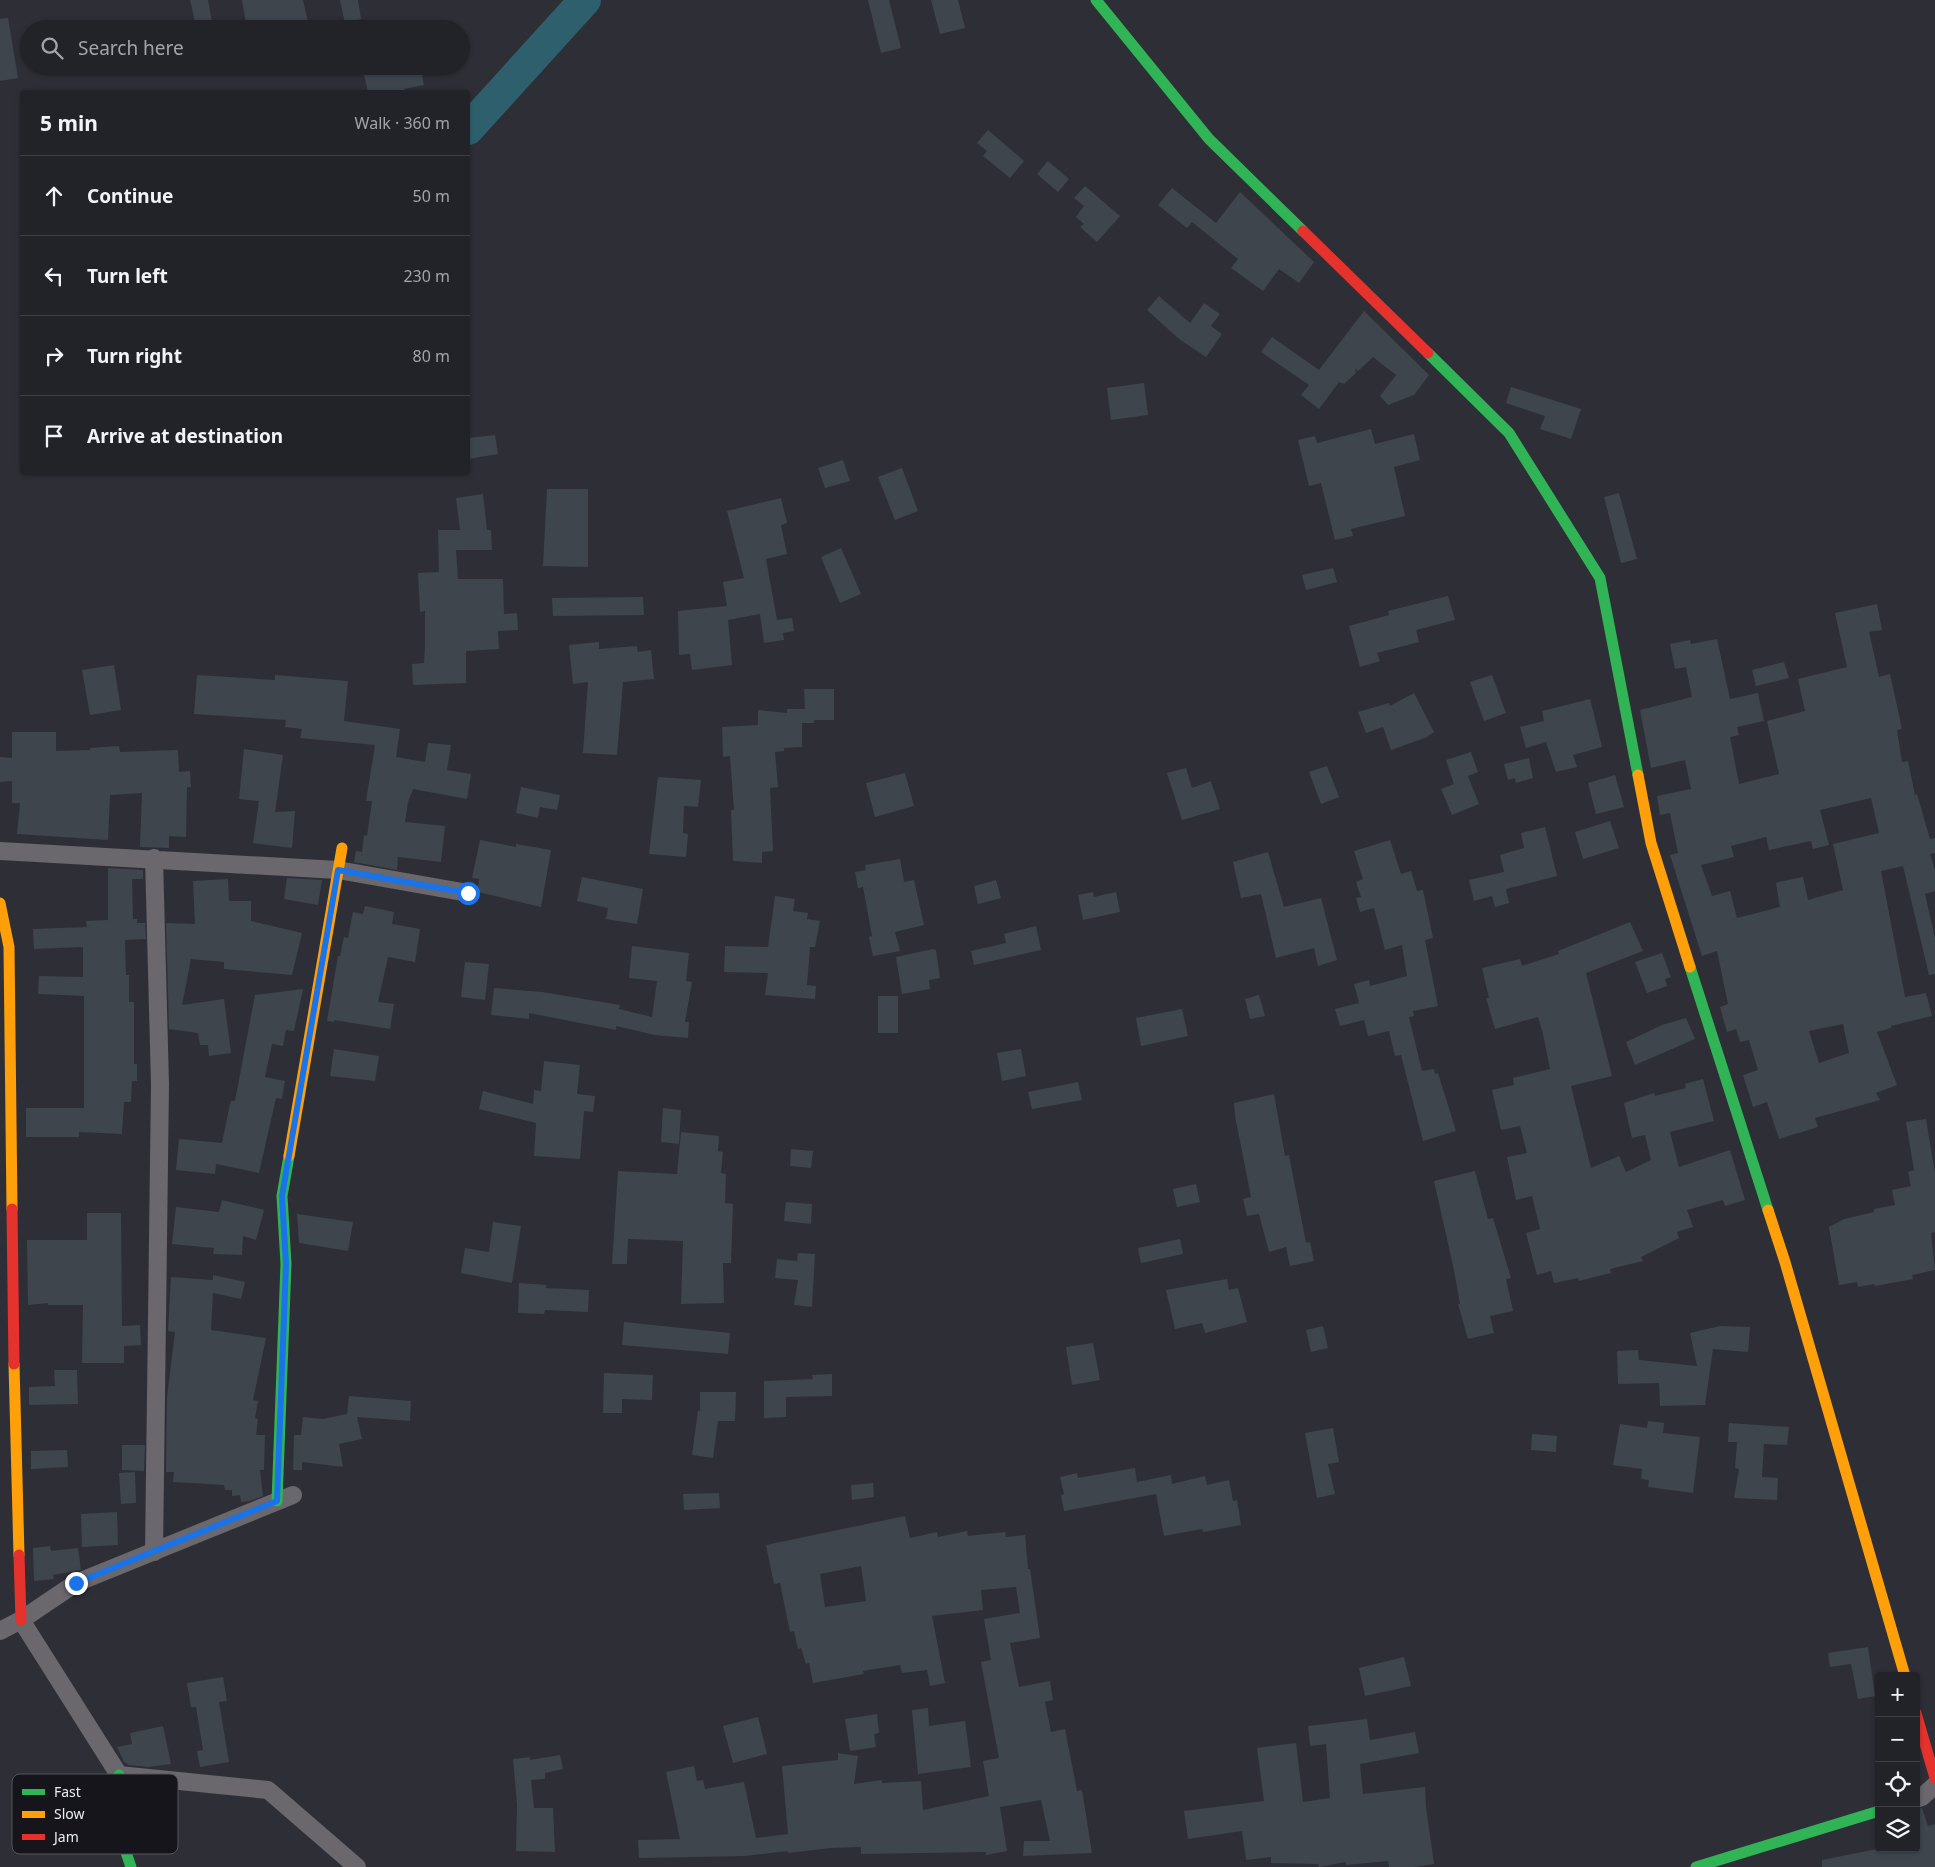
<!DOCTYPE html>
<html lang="en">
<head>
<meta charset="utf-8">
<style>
  :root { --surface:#222328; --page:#2e2f34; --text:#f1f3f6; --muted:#a2a4a8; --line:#3f4045 }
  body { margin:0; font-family:"Noto Sans",sans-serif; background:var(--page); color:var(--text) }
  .controls { position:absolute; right:15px; bottom:15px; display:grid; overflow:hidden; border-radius:5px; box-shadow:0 1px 4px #0004 }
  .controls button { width:45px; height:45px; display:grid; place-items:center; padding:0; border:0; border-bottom:1px solid var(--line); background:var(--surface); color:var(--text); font:25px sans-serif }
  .stop { position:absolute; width:15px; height:15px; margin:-11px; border:4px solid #1a73e8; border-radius:50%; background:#fff }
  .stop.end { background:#1a73e8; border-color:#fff; box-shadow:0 1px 5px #0008 }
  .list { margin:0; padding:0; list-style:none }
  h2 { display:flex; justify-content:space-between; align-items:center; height:65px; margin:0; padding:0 20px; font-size:21px }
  h2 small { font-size:16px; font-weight:400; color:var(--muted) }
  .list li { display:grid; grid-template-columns:32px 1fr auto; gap:15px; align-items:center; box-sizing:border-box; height:80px; padding:0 20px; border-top:1px solid var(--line) }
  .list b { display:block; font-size:19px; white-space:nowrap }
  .list em { font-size:16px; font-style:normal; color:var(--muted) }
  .icon { flex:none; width:28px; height:28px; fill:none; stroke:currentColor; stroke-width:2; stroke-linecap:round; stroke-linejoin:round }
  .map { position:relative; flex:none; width:1935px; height:1867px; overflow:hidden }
  .search { position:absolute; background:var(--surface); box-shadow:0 1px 4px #0004; left:20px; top:20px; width:450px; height:55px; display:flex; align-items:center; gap:12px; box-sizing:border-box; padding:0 18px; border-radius:28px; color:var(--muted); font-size:19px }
  .panel { position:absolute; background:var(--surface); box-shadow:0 1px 4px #0004; left:20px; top:90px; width:450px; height:385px; border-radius:5px }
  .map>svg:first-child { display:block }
</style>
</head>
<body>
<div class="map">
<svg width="1935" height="1867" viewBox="0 0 1935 1867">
  <rect width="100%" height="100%" fill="#2e2f36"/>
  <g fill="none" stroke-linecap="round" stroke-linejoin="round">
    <path stroke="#2d606c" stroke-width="32" d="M468,129L585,0"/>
  </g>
  <path fill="#3e454d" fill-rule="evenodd" d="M190,0H208L212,22L196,26Z
    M242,0H303L308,23L284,29H280L279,25L247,29Z
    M340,0H358L361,19L345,23Z
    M868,0H889L901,48L881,53Z
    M931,0H958L965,28L940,34Z
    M8,18L18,78L0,81V19Z
    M362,66H420L424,85L404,89L405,92H368Z
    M988,130L1024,161L1010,178L983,156L987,151L977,143Z
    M1048,161L1069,179L1058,192L1037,174Z
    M1085,186L1120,216L1097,242L1080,227L1084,224L1076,217L1084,206L1074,198Z
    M1172,188L1216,223L1240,192L1314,262L1299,283L1279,269L1263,291L1231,268L1238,259L1192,222L1187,228L1158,205Z
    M1159,296L1190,323L1204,303L1220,314L1211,326L1222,334L1206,357L1179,339L1147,310Z
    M1364,311L1429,375L1414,395L1388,405L1380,396L1396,375L1373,357L1358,371L1355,368L1356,373L1344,384L1339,382L1319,409L1301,395L1309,385L1261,352L1272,337L1319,370Z
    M1144,383L1148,415L1111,420L1107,388Z
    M1511,387L1581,409L1571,439L1540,429L1545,416L1506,403Z
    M1371,429L1375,444L1414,434L1420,460L1394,467L1405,516L1351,529L1353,536L1335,540L1321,483L1309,486L1298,440L1315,436L1317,443Z
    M495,435L498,454L468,459V438Z
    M843,460L850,481L825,488L818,468Z
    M902,468L918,511L895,520L878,477Z
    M547,489H588V567L543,566Z
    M1619,493L1637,559L1621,563L1604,497Z
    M483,494L487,530H491L492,550H456L458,579H503L504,614L517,613L518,630L498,631L499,649L466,651V683L413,685L412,664L424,663L425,648V611L420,612L418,573L439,572L438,530H460L456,498Z
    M781,498L787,523L781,525L787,554L766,559L777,620L792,618L794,631L783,633L784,640L764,643L760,614L728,620L732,665L692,670L690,654L679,655L678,611L727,606L723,582L744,578L727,511Z
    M841,548L861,594L840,603L821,557Z
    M1333,568L1337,582L1306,590L1302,575Z
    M1448,596L1455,620L1416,630L1419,642L1377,653L1380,661L1360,667L1349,626L1389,615L1388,611Z
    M643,597L644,615L553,616L552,598Z
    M1877,604L1882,630L1869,632L1879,677L1890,674L1902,729L1897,730L1902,762L1908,761L1915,795L1917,794L1930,839L1935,838V853L1930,854L1935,870V891L1925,894L1935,938V974L1929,975L1903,866L1881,871L1905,997L1926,993L1932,1016L1891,1026V1028L1877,1032L1897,1085L1876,1093L1880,1100L1815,1118L1818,1127L1779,1139L1767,1102L1753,1107L1743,1075L1758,1070L1749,1040L1740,1042L1736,1029L1727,1032L1720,1007L1728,1004L1717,951L1702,956L1670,855L1678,853L1670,813L1660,815L1657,796L1691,789L1685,760L1651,768L1640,710L1692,697L1686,667L1675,669L1670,644L1690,640L1691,644L1717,639L1730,699L1758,693L1764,721L1737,727L1739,735L1730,737L1739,784L1779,774L1767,721L1805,711L1798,679L1847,667L1835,613ZM1871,798L1879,833L1833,844L1843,890L1808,900L1803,877L1779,882L1776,883L1780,907L1737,918L1730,891L1712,896L1701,865L1734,857L1731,846L1766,837L1769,850L1811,841L1813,849L1829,845L1820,810ZM1843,1024L1849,1053L1819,1063L1809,1031Z
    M599,642V649L637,646L638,652L651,650L654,679L623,682L617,755L583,753L588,682L573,684L569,645Z
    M1784,662L1789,678L1756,686L1752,670Z
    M114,665L121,710L90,715L82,670Z
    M197,675L275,680V675L348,681L344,721L400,729L396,757L425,762L428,743L451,745L447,770L471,774L467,799L413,789L408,802L405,822L445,826L441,862L398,857L397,870L354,862L356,851L362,852L364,835L367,836L372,801H366L375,745L300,738L302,729L285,727L286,720L194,714Z
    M1492,675L1506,713L1484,721L1470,682Z
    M804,689H834V720H814V723H802V747L784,748V751L775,752L778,787L770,788L773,851L762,852V863L733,861L731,810H734L730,756L723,757L722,727L758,725V710L787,713V709H805Z
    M1414,693L1434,732L1425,738L1391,750L1383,727L1366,733L1358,712L1389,703L1390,706Z
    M1590,699L1602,747L1573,755L1577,767L1556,772L1546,742L1526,748L1520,727L1544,721L1542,711Z
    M12,732H56V751L90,750V748L119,746L120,752L178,750L179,772L190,771L191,787H187L186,837L169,836V848L140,847L142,793L110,795L108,840L17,834L20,803H12V781L0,782V757L12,758Z
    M244,749L283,755L275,812L295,811L292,848L253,843L259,801L239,799Z
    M1471,752L1478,772L1468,776L1479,804L1452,815L1441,789L1454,784L1446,760Z
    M1529,758L1533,778L1516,783L1515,778L1508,780L1504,764Z
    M1327,766L1339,797L1321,804L1309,772Z
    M1186,768L1192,788L1211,781L1220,809L1182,820L1167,773Z
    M905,773L914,806L875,817L866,783Z
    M1615,775L1624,807L1596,814L1588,783Z
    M658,777L701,780L698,807L684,806L683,833L688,834L686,857L649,854Z
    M521,787L560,795L557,810L540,807L538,818L516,813Z
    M1610,821L1619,848L1583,859L1575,832Z
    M1545,827L1557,876L1506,889L1509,903L1495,907L1492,896L1474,901L1469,880L1504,872L1500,855L1524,848L1521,833Z
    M480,840L516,847V844L551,850L541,907L478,892L479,879L472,878Z
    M1390,840L1401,874L1411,871L1417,891L1423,890L1433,938L1425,940L1438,1006L1413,1011L1414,1016L1409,1017L1422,1071L1434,1069L1435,1074L1438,1073L1456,1131L1423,1141L1401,1055L1395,1056L1389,1031L1368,1036L1364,1020L1340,1026L1335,1009L1359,1003L1354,984L1369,980L1370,986L1407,976L1402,945L1385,950L1374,908L1360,912L1356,898L1361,897L1356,882L1363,879L1354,851Z
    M1268,852L1284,907L1321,898L1337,960L1318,966L1314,948L1276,958L1261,894L1241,898L1233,862Z
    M900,859L904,882L914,880L924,925L895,932L900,951L873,956L869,937L872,936L863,887L858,888L855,872L866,870L865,865Z
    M108,868L143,870V879H132L133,919H137V923H145L146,939L125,940L126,975H129V1002H134V1064H137V1081H132L131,1102H124L122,1134L79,1132V1137H26V1108H84V996L38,994L39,976L83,977V947L34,949L33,929L87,927L86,921L108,920Z
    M582,877L643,889L637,924L606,919L608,908L577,901Z
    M287,878L322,880L318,905L284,899Z
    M228,879L229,901H251V921L302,933L292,975L224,969V962L191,959L182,1005L224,999L231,1053L209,1056L208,1045H200L198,1033L169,1029L166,923L195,924L193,881Z
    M996,880L1001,898L978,904L974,886Z
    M1093,892L1094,897L1116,892L1120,912L1083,920L1078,895Z
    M775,896L795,899L793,911L808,913L807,919L820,921L815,947H810L807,985L816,986L815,999L765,995L768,973L724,972L725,946L768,947Z
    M365,906L394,912L392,924L420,929L415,962L388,957L378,1002L394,1004L390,1029L334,1020V1022L327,1021L338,956H340L344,937L348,938L353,912L363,914Z
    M1630,922L1643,951L1586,973L1612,1076L1571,1086L1591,1168L1619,1156L1626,1172L1651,1160L1645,1135L1632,1138L1624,1103L1654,1093L1655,1096L1686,1088L1685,1084L1703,1079L1714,1121L1670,1132L1679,1167L1730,1150L1745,1200L1725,1206L1723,1200L1687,1210L1693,1227L1677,1232L1679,1238L1641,1257L1643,1261L1610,1269L1611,1273L1579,1281L1578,1278L1554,1283L1551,1271L1537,1275L1526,1233L1540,1229L1532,1196L1516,1200L1511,1176L1507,1157L1527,1153L1520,1126L1501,1130L1492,1090L1514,1085L1513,1078L1550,1069L1543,1034L1538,1017L1495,1029L1486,998H1489L1482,968L1520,959L1522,966L1559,954L1558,951Z
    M1036,926L1041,950L974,965L971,951L1006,943L1004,934Z
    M632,946L689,953L686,981L692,982L685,1022H689L688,1038L655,1035L616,1026V1030L529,1013V1019L491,1015L494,988L542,992L620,1005L619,1009L652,1017L657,981L629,978Z
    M933,949L936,950L940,978L929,980L930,989L902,994L896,957Z
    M1662,953L1671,977L1665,979L1667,986L1647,993L1635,962Z
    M465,962L489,964L485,1000L461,997Z
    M303,989L294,1031L286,1030L283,1046L272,1044L265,1077L285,1081L282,1099L276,1098L259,1173L216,1164L215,1174L176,1170L179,1139L222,1143L230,1104L231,1101H235L255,995Z
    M1259,995L1265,1016L1250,1019L1245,999Z
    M878,996H898V1033H878Z
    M1182,1009L1188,1036L1141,1046L1136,1018Z
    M1686,1018L1695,1039L1635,1065L1626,1042L1662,1025Z
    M334,1049L379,1056L375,1081L330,1076Z
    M1021,1049L1026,1076L1002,1081L997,1053Z
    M544,1061L580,1065L577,1094L595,1096L593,1112L584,1111L580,1159L534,1156L536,1123L479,1109L483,1091L533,1104L534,1090L541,1091Z
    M1078,1082L1082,1100L1032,1109L1028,1092Z
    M1274,1094L1285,1156L1289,1155L1306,1243L1310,1242L1314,1261L1290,1266L1286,1247L1269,1252L1259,1214L1247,1216L1243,1199L1251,1197L1235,1116L1234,1103Z
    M663,1108L681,1110L679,1144L661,1142Z
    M1926,1119L1935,1173V1232L1931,1233L1935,1270L1912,1275L1913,1279L1875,1286L1874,1284L1858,1287L1857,1282L1839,1285L1829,1227L1844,1219L1874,1212V1209L1895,1205L1892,1190L1911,1186L1908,1172L1914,1170L1906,1122Z
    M681,1132L719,1136L718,1151L723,1152L721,1173L726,1174L725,1203L733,1204L731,1263H723L724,1303L681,1304L683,1241L628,1239L627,1264H612L618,1171L677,1174Z
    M791,1149L813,1151L811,1168L790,1166Z
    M1475,1171L1488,1219L1493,1218L1511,1278L1506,1279L1513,1311L1490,1316L1494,1333L1468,1339L1458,1304H1460L1454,1270L1434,1181Z
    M1196,1184L1200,1202L1177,1207L1173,1189Z
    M222,1200L264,1210L256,1240L243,1236L242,1255L213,1254L214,1248L172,1244L176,1207L219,1212Z
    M786,1202L812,1204L811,1224L784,1221Z
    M87,1213H121L122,1326L140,1325L141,1345L124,1346V1363H82L83,1305H48V1303L28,1305L27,1240H87Z
    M297,1214L353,1222L348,1251L299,1243Z
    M493,1222L521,1226L512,1283L461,1273L465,1248L489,1252Z
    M1180,1239L1183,1254L1141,1263L1138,1248Z
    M798,1253L815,1254L812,1307L794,1305L798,1280L775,1278L777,1259L797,1261Z
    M213,1275L245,1282L241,1299L213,1293L211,1330L266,1338L253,1400L258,1401L255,1418L258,1419L256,1435H265L264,1470H260L263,1496L250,1501L241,1502L240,1495L232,1496V1490H225L224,1485L173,1482L174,1472H166L167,1397L175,1332L168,1331L171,1277L213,1280Z
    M1227,1279L1229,1290L1238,1288L1247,1322L1205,1333L1202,1323L1175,1329L1166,1290Z
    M519,1283L546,1285V1288L589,1290L588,1312L545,1310L544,1314L518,1313Z
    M624,1322L730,1333L728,1354L622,1345Z
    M1323,1326L1328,1348L1311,1352L1306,1330Z
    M1720,1326L1750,1327L1748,1352L1713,1349L1705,1405L1660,1406L1659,1383L1618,1384L1617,1351L1638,1350L1639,1360L1697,1366L1690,1333Z
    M1093,1343L1100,1380L1072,1385L1066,1347Z
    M54,1370H77L78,1404L29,1405V1387L55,1386Z
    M604,1373L653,1375L652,1400L622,1399V1413H603Z
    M832,1374V1396L786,1397V1417L764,1418V1381L813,1379L812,1375Z
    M700,1392H736L735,1421H718L713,1458L692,1455L698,1411H700Z
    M349,1396L411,1401L410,1421L357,1417L362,1439L339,1444L343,1467L302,1462V1470H293L294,1435H301L303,1417L323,1419L347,1414Z
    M1648,1421L1664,1423L1663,1433L1700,1437L1693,1493L1648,1487L1649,1480L1641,1479L1642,1469L1613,1465L1620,1424L1647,1428Z
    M1729,1423L1789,1427L1787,1445L1764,1444L1762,1477L1778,1478L1777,1500L1734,1498L1739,1469L1735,1468L1737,1442H1728Z
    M1333,1428L1339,1462L1328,1464L1335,1494L1317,1498L1305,1433Z
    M1532,1434L1557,1436L1556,1452L1531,1450Z
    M122,1445H145L144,1471L122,1470Z
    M67,1450L68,1467L31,1469V1451Z
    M1135,1468L1137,1482L1171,1475L1172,1484L1205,1476L1207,1485L1229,1480L1233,1501L1237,1500L1241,1525L1203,1532L1202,1529L1164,1536L1156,1494L1064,1511L1061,1495L1064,1494L1060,1477L1077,1473L1078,1478Z
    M135,1472L136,1503L121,1504L119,1473Z
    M873,1483L874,1497L852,1500L851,1485Z
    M719,1493L720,1508L684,1510L683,1494Z
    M117,1512L118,1545L82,1547L81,1514Z
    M905,1516L910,1538L937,1532L938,1537L967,1531L968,1536L1005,1532L1006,1537L1025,1535L1028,1569H1030L1040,1638L1010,1643L1019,1687L1050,1681L1053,1700L1045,1702L1051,1732L1065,1729L1077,1791L1082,1790L1092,1853L1023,1856L1024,1841H1050L1041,1800L1000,1807L1007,1851L986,1855V1852L861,1854V1847L831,1848L788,1853V1851L745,1856L639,1858L638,1840L680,1839L666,1772L694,1766L697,1781L703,1780L705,1789L744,1782L756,1838L788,1834L782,1766L838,1760V1753L858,1756L854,1784L882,1780V1783L921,1781L923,1810L989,1796L983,1761L999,1758L981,1662L991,1660L984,1619L1020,1613L1016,1587L981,1590L983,1610L932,1616L945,1683L930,1686L927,1670L902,1673L900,1665L863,1671L864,1674L813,1683L809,1663L806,1664L801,1648L798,1649L794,1631L790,1632L780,1583L774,1584L766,1545ZM861,1566L866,1601L825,1607L820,1574Z
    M50,1546L51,1551L78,1548L81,1570L53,1575L54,1579L34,1581L33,1548Z
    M1868,1647L1875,1696L1858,1699L1851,1664L1830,1667L1828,1653Z
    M1404,1657L1411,1686L1365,1696L1359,1668Z
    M223,1677L227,1701L219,1702L229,1762L200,1767L197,1751L203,1750L196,1707H191L187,1683Z
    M928,1708L929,1726L965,1721L971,1767L918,1774L912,1710Z
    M877,1714L879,1733L874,1734L876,1747L850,1751L845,1719Z
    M758,1717L767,1754L733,1763L723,1726Z
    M1367,1719L1370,1740L1415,1732L1419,1753L1360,1764L1363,1794L1425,1787L1426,1807L1434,1864L1415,1867H1389L1388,1861L1346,1865V1862L1319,1867L1318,1864L1271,1863V1857L1246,1860L1242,1831L1188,1839L1184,1811L1264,1801L1257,1748L1296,1743L1303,1802L1330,1798L1326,1744L1310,1746L1308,1726Z
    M163,1726L171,1764L149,1767L129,1765L124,1762L117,1747L132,1744L130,1733Z
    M560,1755L563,1769L545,1773V1779L531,1780L534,1808H553L555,1852L516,1851L517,1804L513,1759L530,1757V1760Z
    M1922,1808L1928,1826L1935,1824V1867H1822V1860L1882,1848H1916V1809Z"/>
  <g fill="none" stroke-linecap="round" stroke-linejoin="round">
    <path stroke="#6a676d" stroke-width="18" d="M0,851L338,870L468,893
      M154,1552L160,1084L154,858
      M21,1620L76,1583L293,1495
      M0,1631L21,1620L119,1775L268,1790L357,1867
      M1916,1799L1922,1797L1935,1785"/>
    <path stroke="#30b455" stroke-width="11" d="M1096,0L1209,139L1303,231
      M1428,353L1509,433L1600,578L1638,775
      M1690,967L1768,1210
      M277,1501L286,1264L282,1196L289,1156
      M119,1775L114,1817L131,1867
      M1696,1867L1879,1811"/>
    <path stroke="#ff9f0a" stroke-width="11" d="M1638,775L1651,843L1690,967
      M0,903L9,947L12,1209
      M289,1156L342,848
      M1768,1210L1785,1262L1905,1676
      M14,1364L19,1555"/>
    <path stroke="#e5322d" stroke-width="11" d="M1303,231L1428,353
      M12,1209L14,1364
      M19,1555L21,1620
      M1916,1713L1935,1778"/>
  </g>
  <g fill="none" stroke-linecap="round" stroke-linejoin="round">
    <path stroke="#1a73e8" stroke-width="6" d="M76,1583L277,1501L286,1264L282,1196L338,870L468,893"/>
  </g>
  <rect x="12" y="1774" width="166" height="80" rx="8" fill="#15151b" stroke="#55565c" stroke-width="1"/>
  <rect x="22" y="1789" width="23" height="6" fill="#30b455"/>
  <rect x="22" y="1811" width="23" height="7" fill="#ff9f0a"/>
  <rect x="22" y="1834" width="23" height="6" fill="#e5322d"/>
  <g font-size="14" fill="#eaecf4">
    <text x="54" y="1797">Fast</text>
    <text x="54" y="1819">Slow</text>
    <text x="54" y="1842">Jam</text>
  </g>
</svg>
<div class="controls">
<button>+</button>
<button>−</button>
<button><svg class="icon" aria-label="locate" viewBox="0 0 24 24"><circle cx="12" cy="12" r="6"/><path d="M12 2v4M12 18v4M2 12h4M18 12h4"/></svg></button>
<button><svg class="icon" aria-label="layers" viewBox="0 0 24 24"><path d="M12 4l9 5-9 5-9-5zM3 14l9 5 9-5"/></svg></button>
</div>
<div class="stop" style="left:468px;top:893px"></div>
<div class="stop end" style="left:76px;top:1583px"></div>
<div class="search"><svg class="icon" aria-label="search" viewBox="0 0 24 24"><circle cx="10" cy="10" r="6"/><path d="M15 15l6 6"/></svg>Search here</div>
<section class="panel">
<h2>5 min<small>Walk · 360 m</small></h2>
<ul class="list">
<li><svg class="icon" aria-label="ahead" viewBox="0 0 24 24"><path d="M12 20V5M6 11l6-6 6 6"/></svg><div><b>Continue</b></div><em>50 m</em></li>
<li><svg class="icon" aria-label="left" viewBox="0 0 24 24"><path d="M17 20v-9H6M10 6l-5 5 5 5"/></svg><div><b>Turn left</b></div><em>230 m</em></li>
<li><svg class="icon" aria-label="right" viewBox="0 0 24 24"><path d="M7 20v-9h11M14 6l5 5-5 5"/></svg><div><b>Turn right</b></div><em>80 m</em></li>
<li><svg class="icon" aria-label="arrive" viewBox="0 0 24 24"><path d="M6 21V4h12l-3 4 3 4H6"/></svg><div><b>Arrive at destination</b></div></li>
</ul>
</section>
</div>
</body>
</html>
